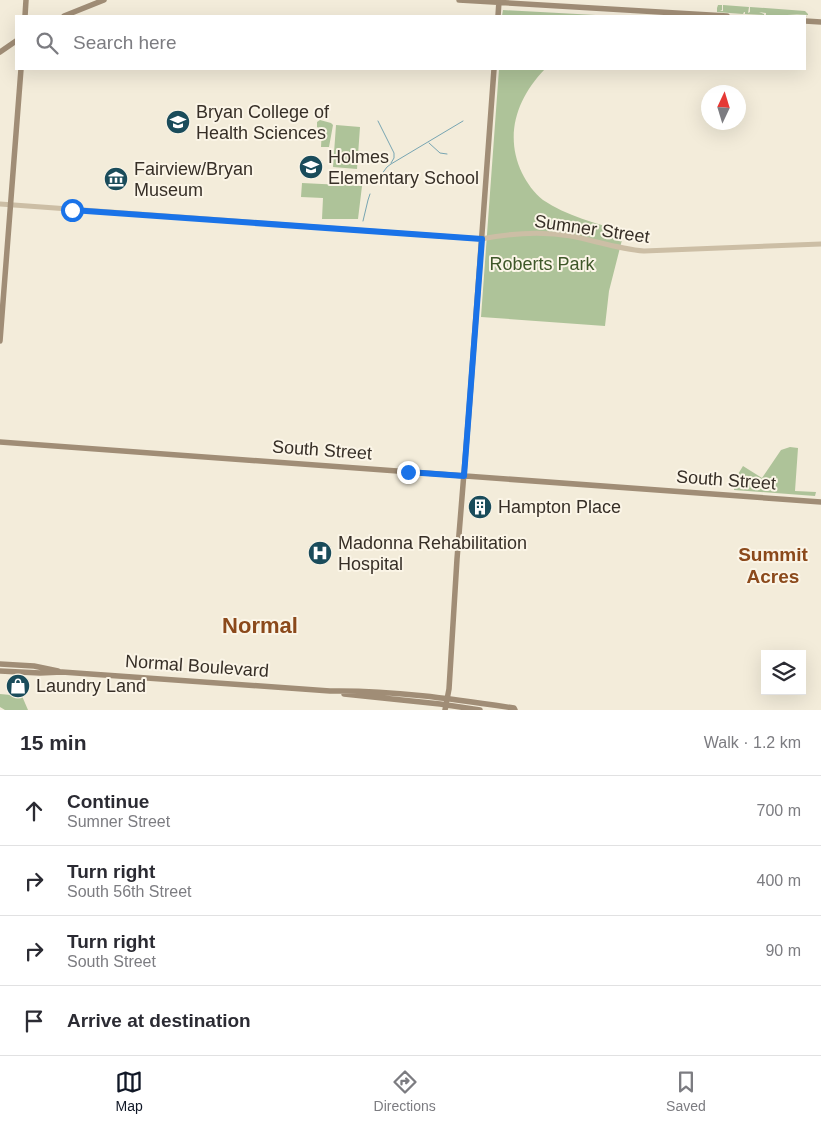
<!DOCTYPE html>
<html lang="en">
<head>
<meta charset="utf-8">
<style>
  :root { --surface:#fff; --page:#f7f7f7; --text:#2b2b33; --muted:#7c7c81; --line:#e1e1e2; --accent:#111827 }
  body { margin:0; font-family:Helvetica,sans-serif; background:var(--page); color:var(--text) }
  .controls { position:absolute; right:15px; bottom:15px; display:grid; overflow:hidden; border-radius:0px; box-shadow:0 5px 20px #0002 }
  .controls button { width:45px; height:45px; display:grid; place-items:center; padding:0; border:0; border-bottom:1px solid var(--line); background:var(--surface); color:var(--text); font:25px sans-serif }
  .compass { position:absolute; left:701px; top:85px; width:45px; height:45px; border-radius:50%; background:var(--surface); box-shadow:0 5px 20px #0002; rotate:4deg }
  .stop { position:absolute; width:15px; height:15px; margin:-11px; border:4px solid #1a73e8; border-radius:50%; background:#fff }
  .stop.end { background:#1a73e8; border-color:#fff; box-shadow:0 1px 5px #0008 }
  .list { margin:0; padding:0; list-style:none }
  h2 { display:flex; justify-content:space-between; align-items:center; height:65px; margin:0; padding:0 20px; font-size:21px }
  h2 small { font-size:16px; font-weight:400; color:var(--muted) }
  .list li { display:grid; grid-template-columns:32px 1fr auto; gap:15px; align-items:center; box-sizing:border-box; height:70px; padding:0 20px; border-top:1px solid var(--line) }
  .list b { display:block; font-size:19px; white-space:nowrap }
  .list p { margin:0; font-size:16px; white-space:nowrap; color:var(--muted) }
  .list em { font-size:16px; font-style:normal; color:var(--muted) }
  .icon { flex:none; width:28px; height:28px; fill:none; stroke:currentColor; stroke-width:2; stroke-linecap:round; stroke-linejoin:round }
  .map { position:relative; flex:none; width:821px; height:710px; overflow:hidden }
  .search { position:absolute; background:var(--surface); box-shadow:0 5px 20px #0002; left:15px; right:15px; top:15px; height:55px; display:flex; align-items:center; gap:12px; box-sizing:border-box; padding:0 18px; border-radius:0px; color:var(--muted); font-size:19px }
  .sheet { height:345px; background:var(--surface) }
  nav { display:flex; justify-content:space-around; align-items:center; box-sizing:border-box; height:70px; border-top:1px solid var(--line); background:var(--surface); font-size:14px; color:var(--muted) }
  nav a { display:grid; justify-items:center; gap:2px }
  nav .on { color:var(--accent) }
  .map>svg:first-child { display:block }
</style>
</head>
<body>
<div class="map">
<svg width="821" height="710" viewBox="0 0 821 710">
  <rect width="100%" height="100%" fill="#f3ecda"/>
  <path fill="#aec399" d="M718,5H722V10L720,11H723V5L749,7L748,13L750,12V7L805,11L808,14V15L787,14L807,16L805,17V16L766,15V13L759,12L764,14V15L745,14V12H744L743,14L717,12V8Z
    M503,10L614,16H502Z
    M499,69H545C517,98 504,135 522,173C527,183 534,193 543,200C566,216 597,223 624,232L609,291L605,326L481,317Z
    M320,120L331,123L333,125L329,147H321L322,130L317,127V122Z
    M336,125L360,127L357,169L333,167Z
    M302,183L362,186L358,219H322L323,198L301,197Z
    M790,447L798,448L795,491L816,492L815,496L734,490L735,479L743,466L762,478L781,450Z
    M0,694L22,696L28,710H5L0,707Z"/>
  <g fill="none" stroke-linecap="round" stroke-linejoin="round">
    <path stroke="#77a5b2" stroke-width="1" d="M378,121L394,153V158L391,163
      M429,143L440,153L447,154
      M381,175L387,167L391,164L463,121
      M363,221L368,200L370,194"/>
    <path stroke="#ccbea5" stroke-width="5" d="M0,204L481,239C512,233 541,231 571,236C596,241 619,249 644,251L821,244"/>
    <path stroke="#a08d76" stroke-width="5.5" d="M459,0L727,16
      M25,16L26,0
      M64,16L104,0
      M498,16L499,1
      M805,21L821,22
      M0,52L16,41
      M0,341L21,69
      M0,442L821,502
      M0,664L34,666L58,671
      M0,671L40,673L62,672L330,691C392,690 453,699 514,708L515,710
      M344,694L440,704L480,710
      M445,710L449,689L457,559L469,411L494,69"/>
  </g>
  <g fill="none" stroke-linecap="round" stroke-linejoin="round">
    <path stroke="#1a73e8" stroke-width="6" d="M72,210L482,239L464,476L408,472"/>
  </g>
  <defs>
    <g id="university-disc" transform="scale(1.25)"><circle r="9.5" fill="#1a4c5b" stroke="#fbf5e7"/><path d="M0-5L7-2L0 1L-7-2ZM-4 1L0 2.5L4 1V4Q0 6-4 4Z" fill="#fff"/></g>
    <g id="school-disc" transform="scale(1.25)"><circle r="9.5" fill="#1a4c5b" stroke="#fbf5e7"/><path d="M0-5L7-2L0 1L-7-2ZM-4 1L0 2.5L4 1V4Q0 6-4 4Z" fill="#fff"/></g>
    <g id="museum-disc" transform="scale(1.25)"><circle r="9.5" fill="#1a4c5b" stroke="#fbf5e7"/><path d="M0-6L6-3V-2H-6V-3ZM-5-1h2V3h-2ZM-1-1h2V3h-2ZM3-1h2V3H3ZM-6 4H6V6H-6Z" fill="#fff"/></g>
    <g id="building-disc" transform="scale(1.25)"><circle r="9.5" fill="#1a4c5b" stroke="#fbf5e7"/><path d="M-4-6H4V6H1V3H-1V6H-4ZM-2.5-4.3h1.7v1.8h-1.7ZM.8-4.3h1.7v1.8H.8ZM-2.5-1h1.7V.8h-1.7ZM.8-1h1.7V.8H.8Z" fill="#fff"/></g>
    <g id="hospital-disc" transform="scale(1.25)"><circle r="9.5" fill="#1a4c5b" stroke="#fbf5e7"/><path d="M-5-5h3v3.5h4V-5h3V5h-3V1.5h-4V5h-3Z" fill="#fff"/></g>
    <g id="shop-disc" transform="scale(1.25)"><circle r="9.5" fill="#1a4c5b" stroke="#fbf5e7"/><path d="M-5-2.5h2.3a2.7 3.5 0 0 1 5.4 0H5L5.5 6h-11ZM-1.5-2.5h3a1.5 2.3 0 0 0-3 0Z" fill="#fff"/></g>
  </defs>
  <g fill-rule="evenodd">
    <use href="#university-disc" x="178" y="122"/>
    <use href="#school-disc" x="311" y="167"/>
    <use href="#museum-disc" x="116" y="179"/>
    <use href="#building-disc" x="480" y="507"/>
    <use href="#hospital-disc" x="320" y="553"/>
    <use href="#shop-disc" x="18" y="686"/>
  </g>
  <g text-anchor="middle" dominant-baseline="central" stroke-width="4" stroke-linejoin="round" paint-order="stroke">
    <g font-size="18" fill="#372f27" stroke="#fbf5e7" text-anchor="start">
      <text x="196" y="112">Bryan College of<tspan x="196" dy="21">Health Sciences</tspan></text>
      <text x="328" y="157">Holmes<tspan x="328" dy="21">Elementary School</tspan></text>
      <text x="134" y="169">Fairview/Bryan<tspan x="134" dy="21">Museum</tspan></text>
      <text x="498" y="507">Hampton Place</text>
      <text x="338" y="543">Madonna Rehabilitation<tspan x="338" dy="21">Hospital</tspan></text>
      <text x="36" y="686">Laundry Land</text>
    </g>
    <g font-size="18" fill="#372f27" stroke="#fbf5e7">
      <text transform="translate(592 229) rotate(8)">Sumner Street</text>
      <text transform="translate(322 450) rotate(4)">South Street</text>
      <text transform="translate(726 480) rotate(4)">South Street</text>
      <text transform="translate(197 666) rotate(4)">Normal Boulevard</text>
    </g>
    <g font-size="18" fill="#3e5729" stroke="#fbf5e7">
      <text x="542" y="264">Roberts Park</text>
    </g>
    <g font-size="19" font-weight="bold" fill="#8b491b" stroke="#fbf5e7">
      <text x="773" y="554">Summit<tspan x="773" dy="22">Acres</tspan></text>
    </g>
    <g font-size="22" font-weight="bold" fill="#8b491b" stroke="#fbf5e7">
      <text x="260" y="625">Normal</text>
    </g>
  </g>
</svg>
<div class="controls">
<button><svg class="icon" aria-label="layers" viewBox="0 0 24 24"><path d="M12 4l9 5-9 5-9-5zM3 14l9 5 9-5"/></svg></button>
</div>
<svg class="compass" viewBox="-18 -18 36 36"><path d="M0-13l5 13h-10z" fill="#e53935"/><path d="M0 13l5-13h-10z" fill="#7c7c81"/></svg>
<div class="stop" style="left:72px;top:210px"></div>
<div class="stop end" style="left:408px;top:472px"></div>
<div class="search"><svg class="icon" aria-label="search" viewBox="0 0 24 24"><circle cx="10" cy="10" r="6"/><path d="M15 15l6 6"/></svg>Search here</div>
</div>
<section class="sheet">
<h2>15 min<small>Walk · 1.2 km</small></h2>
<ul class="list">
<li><svg class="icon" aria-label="ahead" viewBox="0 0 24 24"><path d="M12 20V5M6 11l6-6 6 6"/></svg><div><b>Continue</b><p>Sumner Street</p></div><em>700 m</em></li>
<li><svg class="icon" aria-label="right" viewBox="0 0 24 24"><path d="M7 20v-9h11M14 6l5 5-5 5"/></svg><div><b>Turn right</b><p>South 56th Street</p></div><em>400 m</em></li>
<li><svg class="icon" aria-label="right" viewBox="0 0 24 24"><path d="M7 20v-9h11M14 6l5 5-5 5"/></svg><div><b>Turn right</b><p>South Street</p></div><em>90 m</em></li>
<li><svg class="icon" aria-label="arrive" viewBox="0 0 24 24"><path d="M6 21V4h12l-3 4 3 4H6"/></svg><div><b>Arrive at destination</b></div></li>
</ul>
</section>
<nav>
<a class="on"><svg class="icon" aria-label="map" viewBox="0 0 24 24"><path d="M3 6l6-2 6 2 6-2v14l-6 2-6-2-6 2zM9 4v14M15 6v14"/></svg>Map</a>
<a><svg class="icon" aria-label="directions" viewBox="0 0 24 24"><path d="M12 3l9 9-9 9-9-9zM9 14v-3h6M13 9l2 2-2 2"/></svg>Directions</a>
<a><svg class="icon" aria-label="saved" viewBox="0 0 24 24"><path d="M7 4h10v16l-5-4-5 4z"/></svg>Saved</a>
</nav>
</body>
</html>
